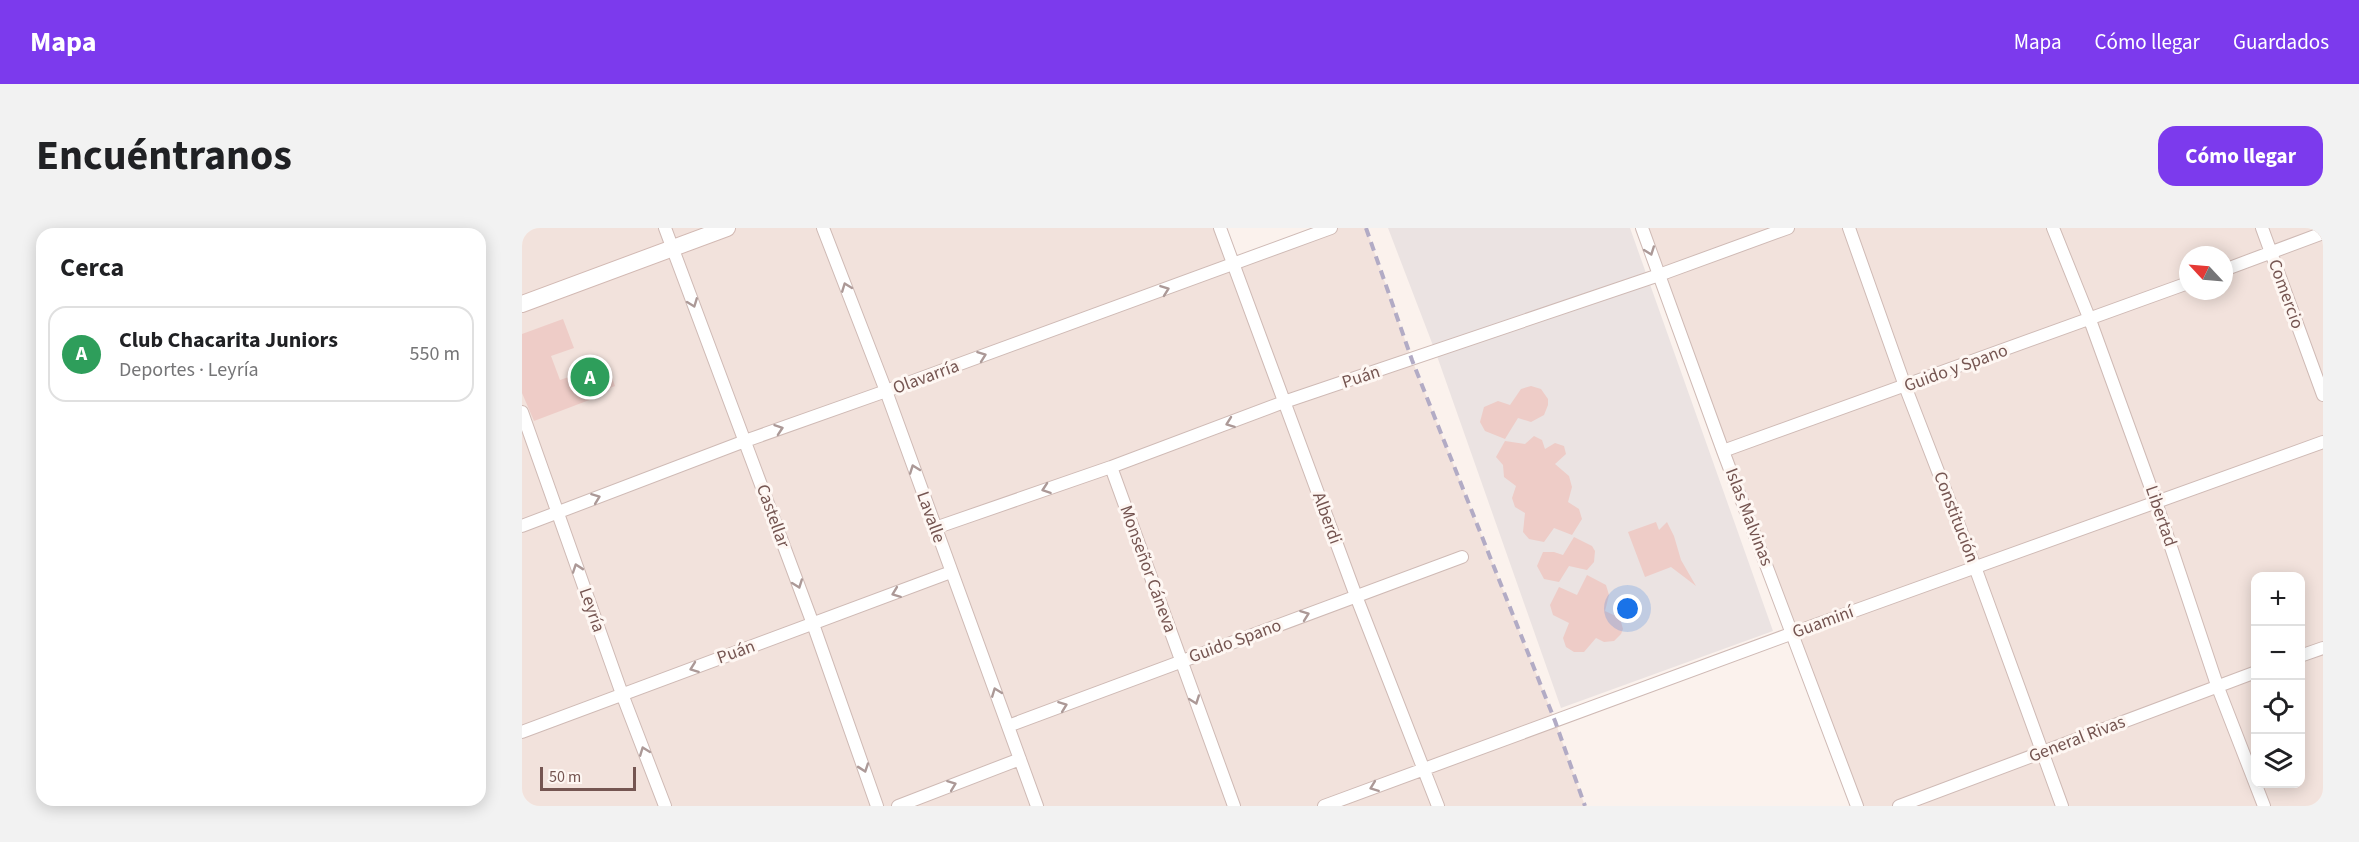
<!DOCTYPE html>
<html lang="es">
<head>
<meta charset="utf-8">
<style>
  :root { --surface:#fff; --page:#f2f2f2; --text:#202124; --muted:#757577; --line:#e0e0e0; --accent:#7c3aed }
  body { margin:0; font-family:"Source Sans 3",sans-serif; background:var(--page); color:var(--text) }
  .controls { position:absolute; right:18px; bottom:18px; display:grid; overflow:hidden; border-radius:12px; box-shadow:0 3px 15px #0003 }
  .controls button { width:54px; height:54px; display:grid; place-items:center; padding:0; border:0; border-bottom:2px solid var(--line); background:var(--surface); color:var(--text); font:30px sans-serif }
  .compass { position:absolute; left:1657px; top:18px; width:54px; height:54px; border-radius:50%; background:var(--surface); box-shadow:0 3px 15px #0003; rotate:296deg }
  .scale { position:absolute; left:18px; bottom:15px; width:96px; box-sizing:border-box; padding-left:6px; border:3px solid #755551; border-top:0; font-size:16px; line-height:21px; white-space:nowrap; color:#755551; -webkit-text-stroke:4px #fef7f3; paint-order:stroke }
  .you { position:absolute; left:1106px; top:381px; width:21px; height:21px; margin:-15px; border:4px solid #fff; border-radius:50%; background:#1a73e8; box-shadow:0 0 0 9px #1a73e833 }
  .badge { display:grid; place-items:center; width:39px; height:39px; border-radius:50%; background:var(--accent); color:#fff; font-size:20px; font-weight:700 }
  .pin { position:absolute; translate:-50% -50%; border:3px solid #fff; box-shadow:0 2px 6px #0006 }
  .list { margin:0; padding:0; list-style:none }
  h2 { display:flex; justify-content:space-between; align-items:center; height:78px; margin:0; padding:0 24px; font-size:26px }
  h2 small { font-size:20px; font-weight:400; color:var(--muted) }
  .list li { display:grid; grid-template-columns:39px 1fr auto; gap:18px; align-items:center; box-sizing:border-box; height:96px; margin:0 12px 12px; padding:0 12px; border:2px solid var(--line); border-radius:18px }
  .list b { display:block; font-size:22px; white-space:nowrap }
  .list p { margin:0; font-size:20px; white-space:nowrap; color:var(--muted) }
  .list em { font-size:20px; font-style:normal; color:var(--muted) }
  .icon { flex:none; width:33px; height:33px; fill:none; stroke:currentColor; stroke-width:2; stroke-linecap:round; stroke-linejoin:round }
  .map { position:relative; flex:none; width:1801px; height:578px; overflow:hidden; border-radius:18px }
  header { display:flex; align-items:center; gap:36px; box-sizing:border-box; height:84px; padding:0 30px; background:var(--accent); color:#fff }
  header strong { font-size:28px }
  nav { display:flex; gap:33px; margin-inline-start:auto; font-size:21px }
  .intro { display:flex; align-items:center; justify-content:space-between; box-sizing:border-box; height:144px; padding:0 36px }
  h1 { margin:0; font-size:42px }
  .button { padding:15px 27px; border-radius:18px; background:var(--accent); color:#fff; font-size:21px; font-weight:700 }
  main { display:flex; gap:36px; padding:0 36px }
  aside { flex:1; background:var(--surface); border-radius:18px; box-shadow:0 3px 15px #0003 }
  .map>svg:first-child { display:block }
</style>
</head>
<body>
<header>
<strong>Mapa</strong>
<nav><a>Mapa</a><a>Cómo llegar</a><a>Guardados</a></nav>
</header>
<div class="intro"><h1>Encuéntranos</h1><a class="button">Cómo llegar</a></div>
<main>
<aside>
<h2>Cerca<small></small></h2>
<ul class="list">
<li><span class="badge" style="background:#2e9e5b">A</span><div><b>Club Chacarita Juniors</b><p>Deportes · Leyría</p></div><em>550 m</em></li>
</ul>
</aside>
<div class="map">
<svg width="1801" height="578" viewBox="0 0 1801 578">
  <rect width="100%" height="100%" fill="#fbf2ed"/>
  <path fill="#f2e2dc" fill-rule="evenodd" d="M0,0H698L712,37L809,0H844L890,132L1033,493L1063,578H0Z
    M1120,0H1801V578H1335ZM1666,27H1702V63H1666ZM1734,349H1778V556H1734Z"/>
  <path fill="#ebe3e2" d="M866,0H1108L1251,403L1039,480L915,128Z"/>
  <path fill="#eeccc7" d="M41,91L52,120L29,128L38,152L85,136L93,158L68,167L70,171L12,193L0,165V106Z
    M1009,158L1019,161L1026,171V177L1022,187L1009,194L996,190L983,211L963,203L958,194L962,179L976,173L988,177L999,161Z
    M1012,208L1020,212L1023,221L1033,215L1042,218L1044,226L1033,236L1047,248L1050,259L1046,274L1057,281L1060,291L1050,307L1032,300L1022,314L1007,311L1001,304L1003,285L993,279L990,270L994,258L982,249L981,237L974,229L983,213L1003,216Z
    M1134,294L1137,302L1145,294L1152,308L1159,332L1174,358L1149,339L1123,349L1106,304Z
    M1052,309L1070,318L1073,323L1072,334L1065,342L1047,338L1037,354L1022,351L1015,338L1021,324H1032L1041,327Z
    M1065,347L1084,357L1087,367L1083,383L1098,390L1101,401L1099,406L1092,413L1082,414L1074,410L1062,424H1052L1044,419L1041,410L1047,395L1031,387L1028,377L1037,359L1055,367Z"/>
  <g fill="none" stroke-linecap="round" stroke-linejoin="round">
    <g stroke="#cfbab5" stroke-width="14">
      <path id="street" d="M143,0L291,396L355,578
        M301,0L364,163L515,578
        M698,0L834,368L916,578
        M1120,0L1201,223L1335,578
        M1327,0L1383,158L1453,339L1540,578
        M1531,0L1568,92L1634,274L1695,457L1742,578
        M1740,0L1801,167
        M1702,42L1801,5
        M0,184L100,466L143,578
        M1201,223L1666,55
        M589,239L712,578
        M0,298L223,213L364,163L809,0
        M413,300L589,239L762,174L1137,47L1266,0
        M1778,428L1801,420
        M486,498L940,329
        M0,504L429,344
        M376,578L498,531
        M802,578L1271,405L1801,214
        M1377,578L1734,444"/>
    </g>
    <g stroke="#d2b9b3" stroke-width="18">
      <path id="secondary" d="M0,76L205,0"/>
    </g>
    <use href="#street" stroke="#fff" stroke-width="12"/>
    <use href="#secondary" stroke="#fff" stroke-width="16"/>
    <path stroke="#b2abc5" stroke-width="4" stroke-dasharray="9 6" stroke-linecap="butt" d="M844,0L890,132L1033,493L1063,578"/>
  </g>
  <defs><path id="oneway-chevron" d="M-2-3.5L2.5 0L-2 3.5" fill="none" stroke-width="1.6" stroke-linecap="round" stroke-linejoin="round" transform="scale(1.5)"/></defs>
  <g stroke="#ac9997">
    <use href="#oneway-chevron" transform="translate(1128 23) rotate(70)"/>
    <use href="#oneway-chevron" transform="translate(324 59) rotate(-111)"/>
    <use href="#oneway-chevron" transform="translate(643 62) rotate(-20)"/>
    <use href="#oneway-chevron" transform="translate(171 75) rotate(69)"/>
    <use href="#oneway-chevron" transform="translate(460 128) rotate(-20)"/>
    <use href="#oneway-chevron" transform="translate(708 195) rotate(160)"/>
    <use href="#oneway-chevron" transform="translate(257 201) rotate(-19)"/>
    <use href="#oneway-chevron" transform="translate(392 241) rotate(-110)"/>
    <use href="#oneway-chevron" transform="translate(524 261) rotate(161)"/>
    <use href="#oneway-chevron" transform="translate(74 270) rotate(-21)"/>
    <use href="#oneway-chevron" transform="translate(55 340) rotate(-109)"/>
    <use href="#oneway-chevron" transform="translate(276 356) rotate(70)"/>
    <use href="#oneway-chevron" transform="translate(374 365) rotate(159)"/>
    <use href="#oneway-chevron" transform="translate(783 387) rotate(-20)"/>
    <use href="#oneway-chevron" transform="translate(172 440) rotate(160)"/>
    <use href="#oneway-chevron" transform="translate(474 464) rotate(-111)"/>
    <use href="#oneway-chevron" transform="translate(673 472) rotate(70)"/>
    <use href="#oneway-chevron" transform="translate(541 478) rotate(-21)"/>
    <use href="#oneway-chevron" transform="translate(122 523) rotate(-111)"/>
    <use href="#oneway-chevron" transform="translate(342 540) rotate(71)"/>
    <use href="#oneway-chevron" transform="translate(430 557) rotate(-21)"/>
    <use href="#oneway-chevron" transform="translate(852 559) rotate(159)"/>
  </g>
  <g text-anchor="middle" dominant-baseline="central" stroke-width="6" stroke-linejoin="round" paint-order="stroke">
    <g font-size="18" fill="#755551" stroke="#fef7f3">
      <text transform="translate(1764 66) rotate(70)">Comercio</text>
      <text transform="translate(1434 140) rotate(-20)">Guido y Spano</text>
      <text transform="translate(404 149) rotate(-20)">Olavarría</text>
      <text transform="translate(839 149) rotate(-18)">Puán</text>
      <text transform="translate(251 288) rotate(70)">Castellar</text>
      <text transform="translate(1639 288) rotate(71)">Libertad</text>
      <text transform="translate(409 289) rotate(70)">Lavalle</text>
      <text transform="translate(1227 289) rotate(69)">Islas Malvinas</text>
      <text transform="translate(1434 289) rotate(69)">Constitución</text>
      <text transform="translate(805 290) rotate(70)">Alberdi</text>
      <text transform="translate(626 341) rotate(70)">Monseñor Cáneva</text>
      <text transform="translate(70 382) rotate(71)">Leyría</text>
      <text transform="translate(1301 394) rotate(-20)">Guaminí</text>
      <text transform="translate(713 413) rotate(-20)">Guido Spano</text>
      <text transform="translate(214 424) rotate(-20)">Puán</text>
      <text transform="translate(1555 511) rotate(-21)">General Rivas</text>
    </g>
  </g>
</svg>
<div class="controls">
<button>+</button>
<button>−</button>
<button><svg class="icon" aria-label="locate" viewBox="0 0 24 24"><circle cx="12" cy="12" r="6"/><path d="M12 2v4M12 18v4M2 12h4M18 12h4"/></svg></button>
<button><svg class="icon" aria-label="layers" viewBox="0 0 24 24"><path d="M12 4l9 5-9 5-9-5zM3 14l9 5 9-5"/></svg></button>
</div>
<svg class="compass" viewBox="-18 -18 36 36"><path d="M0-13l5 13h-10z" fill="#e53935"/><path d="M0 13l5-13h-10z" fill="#757577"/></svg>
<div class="scale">50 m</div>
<div class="you"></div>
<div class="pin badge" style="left:68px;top:149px;background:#2e9e5b">A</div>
</div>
</main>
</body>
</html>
